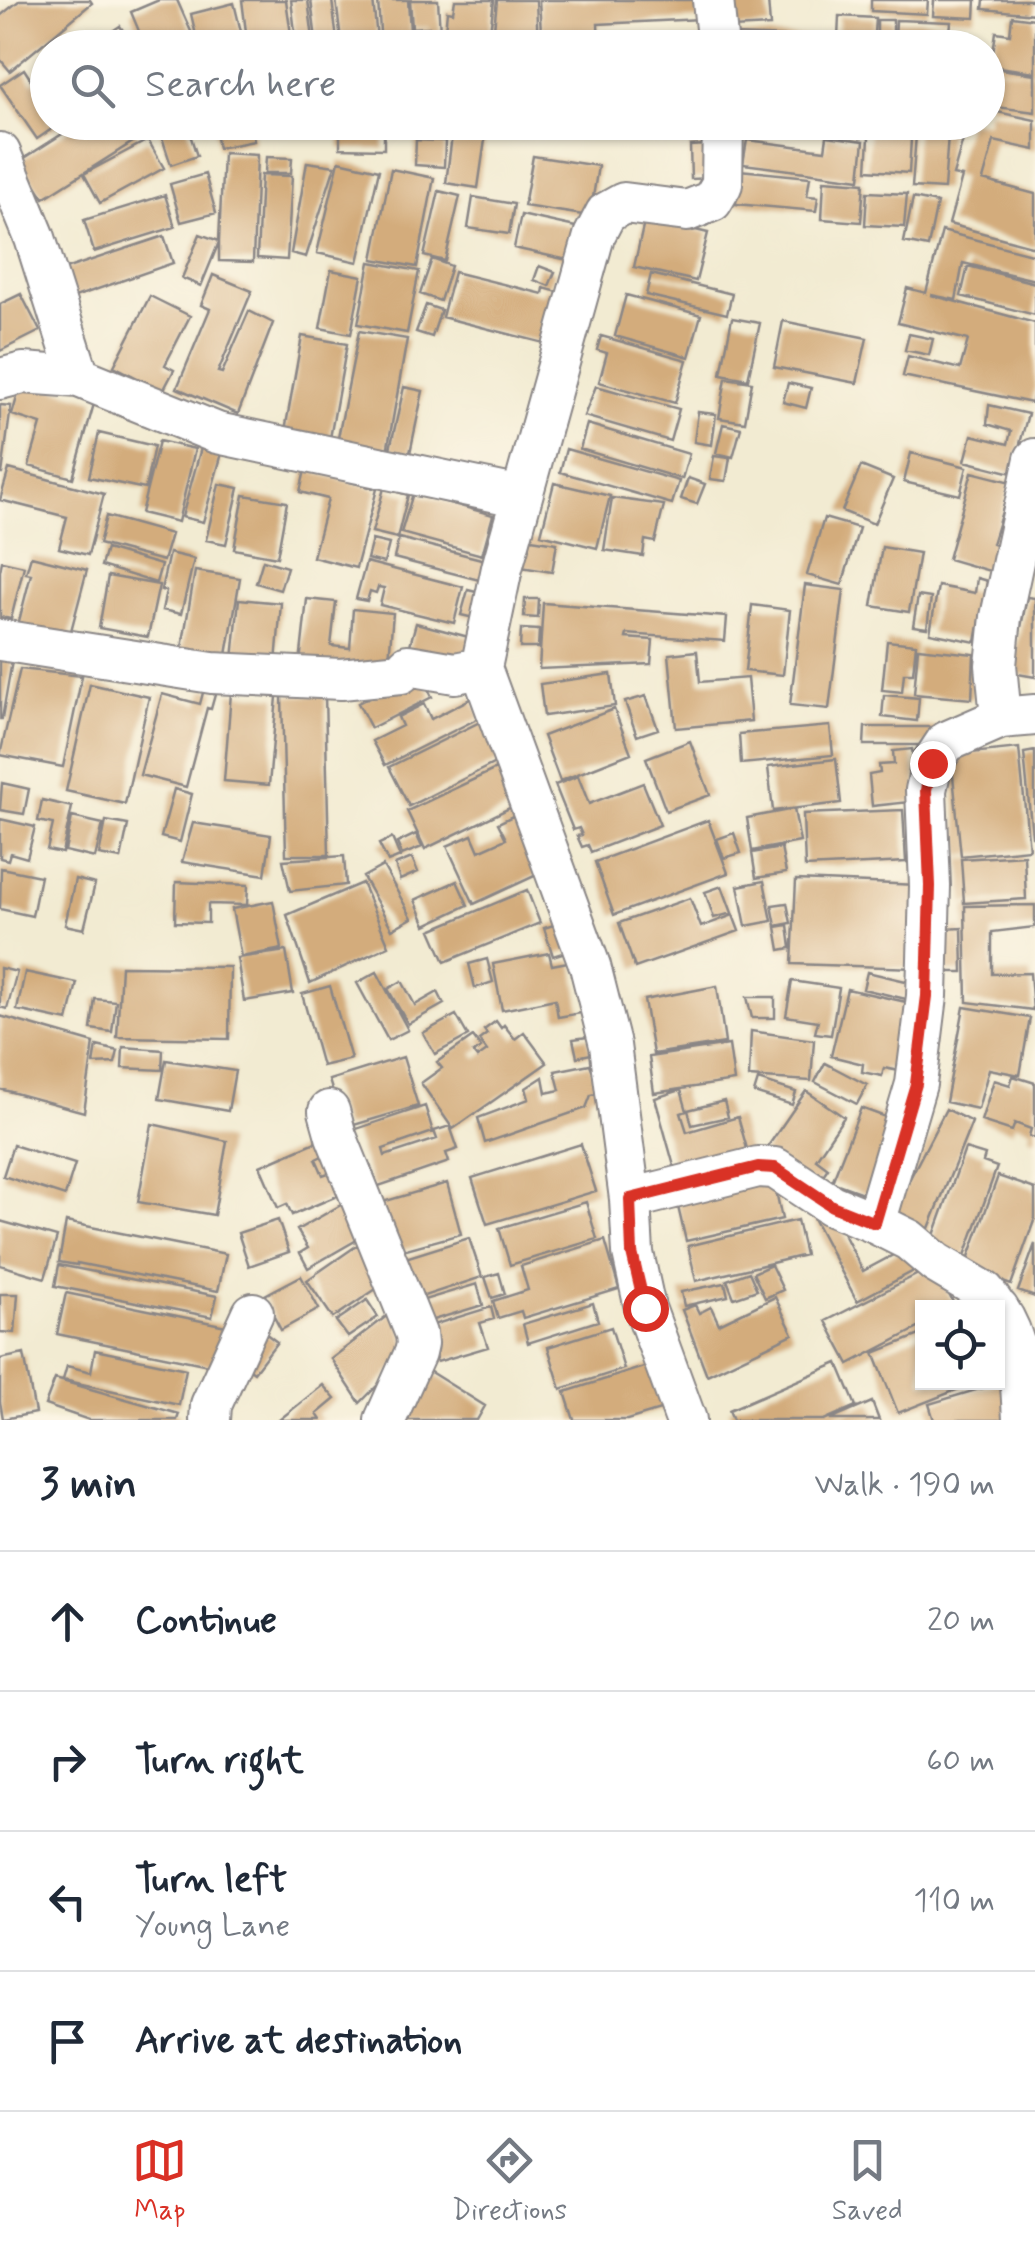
<!DOCTYPE html>
<html lang="en">
<head>
<meta charset="utf-8">
<style>
  :root { --surface:#fff; --page:#f6f6f7; --text:#1f2937; --muted:#747a83; --line:#e0e1e3; --accent:#d93025 }
  body { margin:0; font-family:Mynerve,sans-serif; background:var(--page); color:var(--text) }
  .controls { position:absolute; right:30px; bottom:30px; display:grid; overflow:hidden; border-radius:0px; box-shadow:0 2px 8px #0004 }
  .controls button { width:90px; height:90px; display:grid; place-items:center; padding:0; border:0; border-bottom:2px solid var(--line); background:var(--surface); color:var(--text); font:50px sans-serif }
  .stop { position:absolute; width:30px; height:30px; margin:-22px; border:8px solid #d93025; border-radius:50%; background:#fff }
  .stop.end { background:#d93025; border-color:#fff; box-shadow:0 2px 10px #0008 }
  .list { margin:0; padding:0; list-style:none }
  h2 { display:flex; justify-content:space-between; align-items:center; height:130px; margin:0; padding:0 40px; font-size:42px }
  h2 small { font-size:32px; font-weight:400; color:var(--muted) }
  .list li { display:grid; grid-template-columns:65px 1fr auto; gap:30px; align-items:center; box-sizing:border-box; height:140px; padding:0 40px; border-top:2px solid var(--line) }
  .list b { display:block; font-size:38px; white-space:nowrap }
  .list p { margin:0; font-size:32px; white-space:nowrap; color:var(--muted) }
  .list em { font-size:32px; font-style:normal; color:var(--muted) }
  .icon { flex:none; width:55px; height:55px; fill:none; stroke:currentColor; stroke-width:2; stroke-linecap:round; stroke-linejoin:round }
  .map { position:relative; flex:none; width:1035px; height:1420px; overflow:hidden }
  .search { position:absolute; background:var(--surface); box-shadow:0 2px 8px #0004; left:30px; right:30px; top:30px; height:110px; display:flex; align-items:center; gap:25px; box-sizing:border-box; padding:0 35px; border-radius:55px; color:var(--muted); font-size:38px }
  .sheet { height:690px; background:var(--surface) }
  nav { display:flex; justify-content:space-around; align-items:center; box-sizing:border-box; height:140px; border-top:2px solid var(--line); background:var(--surface); font-size:28px; color:var(--muted) }
  nav a { display:grid; justify-items:center; gap:5px }
  nav .on { color:var(--accent) }
  .map>svg:first-child { display:block }
</style>
</head>
<body>
<div class="map">
<svg width="1035" height="1420" viewBox="0 0 1035 1420">
  <rect width="100%" height="100%" fill="#fcf5e5"/>
  <filter id="ink" filterUnits="userSpaceOnUse"><feTurbulence type="fractalNoise" baseFrequency=".01" numOctaves="2"/><feDisplacementMap in="SourceGraphic" scale="20" xChannelSelector="R" yChannelSelector="G"/><feConvolveMatrix kernelMatrix="1 2 1 2 8 2 1 2 1" color-interpolation-filters="sRGB"/></filter>
  <filter id="wash" filterUnits="userSpaceOnUse"><feTurbulence type="fractalNoise" baseFrequency=".0048" numOctaves="4" result="noise"/><feDisplacementMap in="SourceGraphic" scale="40" xChannelSelector="R" yChannelSelector="G"/><feGaussianBlur stdDeviation="2.25" result="paint"/><feColorMatrix in="noise" values="0 0 0 0 0 0 0 0 0 0 0 0 0 0 0 0 0 1.4 0 .05"/><feComposite in="paint" operator="in"/></filter>
  <g filter="url(#wash)">
    <rect width="100%" height="100%" fill="#f2ebd2"/>
    <g id="blocks">
      <path fill="#d3ac7c" d="M20,0H90L92,3L10,71L0,59V16Z
        M159,0H177L197,45L191,48H146L131,12Z
        M242,0H286L293,48H248Z
        M291,0H308L314,47L297,48Z
        M311,0H332L338,48H317Z
        M336,0H373L378,48H342Z
        M378,0H408L410,31L429,29V27L412,28L410,0H438L440,32L428,33L439,34V48H381Z
        M455,0H494L488,48H448L450,33L445,32L447,11L453,12Z
        M497,0H536L538,48H492Z
        M539,0H700L701,19L598,24L599,48H542Z
        M730,0H768L770,26L731,28Z
        M871,0H928L927,14L871,11Z
        M934,0H976L975,18L933,16Z
        M984,0H1035V14L983,9Z
        M234,3L245,48H199L191,14Z
        M839,16L875,18L873,48H856V39L845,38L844,48H736L735,35L838,39Z
        M1012,16L1035,19V72L991,66L996,32L1010,34Z
        M877,20H893V38L877,37Z
        M896,20L951,22L949,43L918,42V48H877V41L895,42Z
        M120,26L135,48H87Z
        M993,68L1035,74V112L989,106Z
        M24,69L33,83L48,74V122H62L37,139L0,85Z
        M988,110L1035,120V150L994,141L983,180L1035,194V247L949,224L962,177L953,175L968,122H988Z
        M81,122H129L139,138L44,198L20,161Z
        M167,122H186L197,156L171,165L158,125Z
        M213,122H251L254,141L218,148Z
        M340,122H384V149L340,148Z
        M546,122H603V133L546,136Z
        M689,122H711L713,178L691,179L690,146L704,145V138H690Z
        M737,122H852V134L737,131Z
        M870,122H912L909,173L867,170Z
        M917,122H949L944,189L912,187Z
        M453,128L486,133L478,188L446,183Z
        M827,136L864,141L860,179L743,164L747,140L825,150Z
        M148,140L164,168L100,203L84,174Z
        M416,140L445,141L444,167L415,165Z
        M223,153L257,155L253,262L219,261V242L201,286L182,278L200,234L219,241Z
        M533,156L598,166L590,216L524,206Z
        M266,157L292,158L291,173H265Z
        M339,161L379,170L358,262L317,253Z
        M307,162L335,166L306,257L291,253Z
        M391,169L434,178L417,267L373,259Z
        M739,170L810,177L807,196L818,197L816,211L736,204Z
        M205,174L216,213L181,222L170,184Z
        M261,175L292,176L287,260L257,258Z
        M824,180L864,183L861,222L822,219Z
        M439,191L460,196L445,261L424,256Z
        M867,192L907,194L904,227L865,225Z
        M165,195L175,227L94,252L84,220Z
        M473,197L514,204L509,234L468,228Z
        M913,198L937,203L928,247L904,242Z
        M521,215L580,228L572,261L514,248Z
        M645,218L708,233L696,281L634,267Z
        M942,231L1035,255V280L963,263L956,300L931,295L1035,323V386L1032,403L903,376L908,356L960,369L968,340L898,323L907,288L926,293Z
        M164,236L173,263L72,298L62,270Z
        M432,259L451,266L440,301L420,294Z
        M370,262L419,271L407,333L358,324Z
        M539,266L555,272L549,286L534,280Z
        M968,266L1035,283V315L961,296Z
        M331,270L362,276L351,334L320,328Z
        M454,272L543,294L544,288L569,295L556,346L442,317Z
        M651,274L732,294L727,314L646,295Z
        M213,275L252,291L218,372L222,373L249,311L273,323L238,414L177,388L210,309L201,305Z
        M21,294L40,331L0,351V304Z
        M626,295L701,315L689,357L615,336Z
        M150,296L190,316L165,365L174,370L163,391L114,366Z
        M426,305L441,310L432,337L416,332Z
        M732,318L760,323L748,379L721,374Z
        M783,321L867,338L857,383L774,367Z
        M359,331L407,339L387,452L337,443Z
        M909,334L933,339L929,355L905,350Z
        M302,336L347,344L329,444L284,436Z
        M601,336L687,360L675,403L599,382L607,353L597,350Z
        M726,378L752,382L745,422L719,418Z
        M22,380L95,400L73,478L29,466L41,424L12,415Z
        M788,383L811,388L806,408L783,402Z
        M596,386L679,409L670,441L584,416Z
        M404,387L423,391L410,453L390,449Z
        M0,405L11,406L2,474H0Z
        M989,405L1028,414L1012,473L965,461L972,435L1008,444L1011,431L987,424Z
        M698,412L716,414L712,445L694,442Z
        M587,424L689,454L682,479L580,449Z
        M723,424L741,428L733,457L716,453Z
        M99,433L154,446L145,489L89,477Z
        M159,441L195,449L178,522L141,513Z
        M201,448L222,453L203,522L182,517Z
        M566,449L679,481L672,504L560,472Z
        M911,453L967,467L960,495L904,482Z
        M714,456L730,458L726,481L710,479Z
        M861,466L893,479L874,524L842,511Z
        M9,469L104,494L88,555L59,548L67,517L0,500Z
        M305,470L377,489L356,568L313,557L328,499L300,492Z
        M972,472L1011,482L992,544L1002,547L993,572L948,559Z
        M688,478L705,484L697,504L681,499Z
        M554,483L610,496L597,548L541,534Z
        M219,484L239,488L226,544L206,540Z
        M384,488L408,495L397,538L372,532Z
        M413,493L493,515L482,555L401,533Z
        M244,495L287,502L277,557L234,549Z
        M612,498L664,505L655,542L645,540L643,556L604,550Z
        M106,516L171,534L163,561L99,544Z
        M824,518L859,528L842,585L807,575Z
        M399,538L489,561L483,581L394,558Z
        M525,538L557,543L552,572L521,567Z
        M372,540L389,544L384,563L367,559Z
        M882,547L919,553L909,612L872,606Z
        M106,549L161,565L156,583L101,566Z
        M169,553L194,559L181,614L162,610L166,591L161,590Z
        M31,556L87,570L67,646L16,633L31,574L26,573Z
        M263,560L287,567L280,590L256,583Z
        M2,561L24,566L11,619L0,617V571Z
        M366,562L463,587L454,623L380,605L384,588L378,587L376,593L370,591L367,601L356,599Z
        M195,571L240,578L226,661L181,654Z
        M108,576L159,585L148,637L99,628Z
        M977,578L987,581L976,642L930,633L938,586L975,593Z
        M805,585L844,590L829,709L790,705Z
        M468,590L484,594L478,619L461,615Z
        M918,596L931,598L927,628L913,626Z
        M1027,597L1035,598V677L1012,673Z
        M239,599L281,603L276,663L233,659Z
        M307,599L336,602L331,646L350,648L353,609L393,613L388,671L300,663Z
        M525,599H539L538,618L524,617Z
        M543,603L727,617L725,641L627,634L626,638L653,640L651,664L539,669Z
        M752,605L790,610L783,675L745,671Z
        M416,623L472,638L464,667L408,652Z
        M521,629L539,630L538,648H520Z
        M887,641L916,644L913,673H904L902,692L882,690Z
        M918,648L974,654L972,699L914,694Z
        M697,651L700,682L747,678L751,721L676,728L669,654Z
        M0,659L12,661L2,719H0Z
        M20,669L82,676L63,767L0,755Z
        M420,672L432,697L371,728L358,703Z
        M611,674L615,706L544,716L540,684Z
        M90,684L149,697L125,804L66,791Z
        M204,689L216,691L211,709L207,708L186,787L140,775L162,694L200,704Z
        M231,693L277,697L269,785L224,781Z
        M325,695L329,855H286L282,696Z
        M884,695L919,698L917,721L882,717Z
        M646,696L658,729L637,736L625,702Z
        M472,698L481,717L385,765L372,741L402,726L398,717L424,704L431,719Z
        M614,709L631,753L560,781L543,736Z
        M486,719L505,758L409,806L389,767Z
        M830,726L833,755L741,764L739,734Z
        M865,727H936V745H864Z
        M690,741L710,795L666,811L646,758Z
        M1019,748L1029,849L961,856L951,755Z
        M912,749L919,801L872,806L869,775L880,773L879,765L894,764L893,751Z
        M1035,751V836H1032L1024,753Z
        M836,759L841,803L773,811L768,767Z
        M500,767L518,804L425,849L407,811Z
        M578,776L589,804L643,783L660,825L591,852L588,845L582,847L577,836L582,835L579,828L573,830L555,785Z
        M2,783L29,789L24,814L0,810Z
        M174,789L192,794L180,842L161,837Z
        M42,800L72,807L62,853L47,850L53,824L38,821Z
        M794,809L800,842L752,851L747,818Z
        M903,810L906,862L805,867L803,814Z
        M519,813L543,872L474,904L447,846L472,835L479,851L506,839L498,823Z
        M72,817L103,824L95,858L65,851Z
        M0,819L35,827L27,858L10,853L8,860L0,858Z
        M708,820L728,873L614,915L595,862Z
        M106,821L128,825L121,859L99,855Z
        M193,823L271,835L265,875L182,862Z
        M734,833L741,853L724,858L717,839Z
        M416,834L422,847L402,855L397,843Z
        M392,838L400,857L388,862L379,844Z
        M781,848L786,873L756,878L752,853Z
        M1024,855L1026,899L964,903L961,859Z
        M344,856L346,885L290,891L283,860Z
        M412,858L418,872L400,880L395,865Z
        M383,866L412,918L392,929L363,877Z
        M1,868L40,876L32,916L0,909Z
        M75,879L95,884L84,929L65,925Z
        M796,880L919,885L916,968L792,964Z
        M457,881L468,905L426,925L415,900Z
        M764,881L772,921L746,926L738,886Z
        M176,882L248,885L247,905L208,904V923L175,922Z
        M362,883L389,946L310,983L287,915Z
        M722,886L732,913L714,918L705,892Z
        M527,890L540,923L445,962L431,930Z
        M690,898L701,927L733,915L739,931L635,968L619,923Z
        M273,901L282,949L241,957L232,909Z
        M787,903L791,923L776,926L772,905Z
        M1035,905V927L992,932V974L1030,973L1033,1010L967,1002L965,906Z
        M563,922L572,950L553,956L544,928Z
        M788,925L791,948L780,950L776,927Z
        M962,928L963,972H946L945,929Z
        M286,951L293,993L244,1001L237,958Z
        M549,953L552,965L573,961L581,1013L558,1017L555,999L502,1010L493,964Z
        M487,959L493,982L475,988L469,964Z
        M121,966L230,967L229,1039L117,1037Z
        M0,968L17,972L7,1009L0,1007Z
        M25,972L77,983L68,1021L17,1010Z
        M377,972L408,1030L388,1040L357,983Z
        M867,972L910,982L906,999L863,989Z
        M402,981L415,1005L438,992L444,1004L408,1024L388,989Z
        M792,981L839,988L831,1035L815,1033L818,1021L786,1016Z
        M330,986L351,1059L322,1066L302,994Z
        M717,986L725,1043L653,1054L644,1000Z
        M847,989L915,1004L899,1071L884,1068L882,1076L862,1072L863,1064L831,1056Z
        M747,997H775V1018H752Z
        M95,999L116,1001L112,1032L91,1029Z
        M964,1007L1030,1018L1020,1075L989,1069L978,1109L946,1102Z
        M456,1015L468,1036L435,1054L423,1033Z
        M0,1016L94,1043L84,1112L0,1089Z
        M496,1021L501,1028L504,1025L515,1039L524,1032L547,1063L453,1129L421,1083L442,1068L437,1062L473,1037L481,1048L473,1053L477,1058L487,1051L479,1040L487,1034L484,1030Z
        M751,1031L814,1040L811,1081L749,1077Z
        M588,1037L591,1054L577,1057L573,1039Z
        M729,1045L734,1081L654,1093L649,1057Z
        M97,1046L118,1051L115,1063L94,1064Z
        M123,1047L163,1050L162,1070L122,1068Z
        M403,1057L418,1106L344,1128L329,1080Z
        M166,1060L235,1071L228,1111L159,1099Z
        M825,1063L867,1085L857,1104L815,1082Z
        M590,1064L601,1093L591,1095L586,1108L485,1143L478,1118L529,1099L526,1088L543,1077L546,1093L560,1090L555,1071Z
        M1013,1076L1035,1083V1138L1029,1136L1031,1129L1015,1123L1012,1131L981,1121L994,1080L1010,1085Z
        M758,1080L796,1092L792,1105L754,1093Z
        M681,1090L687,1111L681,1113L687,1132L738,1117L751,1163L679,1184L655,1098Z
        M806,1091L844,1117L816,1159L828,1168L815,1187L764,1152Z
        M724,1101L728,1117L692,1125L688,1110Z
        M425,1106L433,1132L383,1149L385,1156L437,1139L434,1131L450,1126L458,1149L446,1153L449,1162L373,1188L353,1130Z
        M861,1108L896,1121L868,1195L832,1182Z
        M946,1109L972,1122L925,1238L891,1215Z
        M152,1124L227,1141L214,1215L138,1202Z
        M318,1141L324,1155L316,1159L323,1175L331,1172L351,1190L292,1215L287,1204L278,1208L260,1166Z
        M581,1144L596,1191L487,1224L472,1178Z
        M13,1145L75,1164L65,1196L3,1176Z
        M965,1149L985,1155L983,1162L997,1167L962,1264L928,1252Z
        M772,1172L782,1219L686,1241L675,1194Z
        M998,1176L1035,1189V1218L1011,1285L965,1268Z
        M447,1183L461,1234L392,1253L379,1203Z
        M348,1201L367,1234L308,1268L300,1253L308,1248L297,1230Z
        M586,1202L597,1239L510,1265L499,1228Z
        M832,1211L863,1271L912,1245L923,1266L857,1301L814,1220Z
        M278,1220L289,1252L249,1266L238,1233Z
        M797,1220L805,1255L696,1281L688,1246Z
        M0,1221L57,1237L45,1278L0,1265Z
        M66,1222L226,1254L218,1291L77,1263V1265L59,1262Z
        M469,1238L482,1277L415,1299L402,1259Z
        M605,1240L619,1289L523,1318L521,1311L498,1318L493,1301L528,1290L521,1266Z
        M362,1242L388,1281L333,1318L307,1280Z
        M1035,1244V1297L1018,1291Z
        M59,1265L217,1296L212,1317L55,1286Z
        M771,1265L783,1290L765,1298L753,1273Z
        M934,1266L956,1308H922V1326L849,1364L826,1321Z
        M749,1272L757,1290L734,1298L727,1280Z
        M499,1273L505,1294L492,1298L485,1277Z
        M301,1276L319,1309L281,1330L263,1296Z
        M725,1283L728,1296L684,1306L681,1292Z
        M477,1284L483,1305L423,1323L417,1302Z
        M66,1293L226,1326L218,1367L57,1334Z
        M0,1294H18L15,1333L0,1332Z
        M775,1297L793,1334L707,1375L682,1310L695,1305L699,1313L711,1307L719,1324Z
        M367,1300L378,1317L348,1337L336,1321Z
        M593,1303L598,1321L528,1343L523,1324Z
        M491,1307L494,1319L480,1323L488,1347L437,1362L426,1327Z
        M397,1308L408,1354L360,1403L331,1359Z
        M611,1327L624,1369L561,1389L548,1347Z
        M261,1330L277,1342L254,1372L238,1360Z
        M922,1334V1382L974,1383L898,1413L874,1353Z
        M95,1350L186,1369L179,1405L63,1380L67,1366L91,1372Z
        M24,1354L35,1413L3,1419L0,1402V1359Z
        M838,1363L856,1406L824,1420H733L729,1410Z
        M653,1364L667,1408L627,1420H574L565,1392Z
        M424,1368L485,1406L477,1420H400Z
        M55,1379L179,1414L177,1420H89L45,1405Z
        M1006,1381L1017,1420H934L929,1404Z
        M323,1385L335,1399L317,1414L321,1420H279Z
        M872,1402L879,1420H830Z"/>
    </g>
  </g>
  <g filter="url(#ink)">
    <use href="#blocks" fill-opacity="0" stroke="#8a8686" stroke-width="2.5"/>
    <g fill="none" stroke-linecap="round" stroke-linejoin="round">
      <g stroke="#8a8686" stroke-width="44">
        <path id="minor" d="M713,0L718,48
          M0,153L35,238L79,377L217,433L521,497
          M0,379L23,373L79,377
          M0,640L212,673L341,679L401,673L408,665L455,673L481,668
          M1001,718L996,665L1001,617L1035,459
          M329,1111L336,1136L416,1334L417,1344L415,1353L385,1420
          M630,1199L758,1167L775,1168L831,1205L875,1223L909,1240L936,1263L985,1292L996,1308
          M875,1223L916,1084L927,996L930,886L926,790L932,763L946,742L1001,718L1035,715
          M998,1309C1021,1341 1021,1382 1023,1420
          M210,1420L211,1405L253,1313
          M686,1420L645,1308L633,1253L630,1199L610,1045L590,966L481,668L502,568L594,236L606,213L624,203L687,211L712,201L722,184L723,122"/>
      </g>
      <use href="#minor" stroke="#fff" stroke-width="40"/>
    </g>
  </g>
  <g fill="none" stroke-linecap="round" stroke-linejoin="round" filter="url(#ink)">
    <path stroke="#d93025" stroke-width="12" d="M645,1308L632,1253L630,1199L758,1167L775,1168L832,1206L875,1223L916,1084L927,996L930,886L926,790L932,763"/>
  </g>
</svg>
<div class="controls">
<button><svg class="icon" aria-label="locate" viewBox="0 0 24 24"><circle cx="12" cy="12" r="6"/><path d="M12 2v4M12 18v4M2 12h4M18 12h4"/></svg></button>
</div>
<div class="stop" style="left:645px;top:1308px"></div>
<div class="stop end" style="left:932px;top:763px"></div>
<div class="search"><svg class="icon" aria-label="search" viewBox="0 0 24 24"><circle cx="10" cy="10" r="6"/><path d="M15 15l6 6"/></svg>Search here</div>
</div>
<section class="sheet">
<h2>3 min<small>Walk · 190 m</small></h2>
<ul class="list">
<li><svg class="icon" aria-label="ahead" viewBox="0 0 24 24"><path d="M12 20V5M6 11l6-6 6 6"/></svg><div><b>Continue</b></div><em>20 m</em></li>
<li><svg class="icon" aria-label="right" viewBox="0 0 24 24"><path d="M7 20v-9h11M14 6l5 5-5 5"/></svg><div><b>Turn right</b></div><em>60 m</em></li>
<li><svg class="icon" aria-label="left" viewBox="0 0 24 24"><path d="M17 20v-9H6M10 6l-5 5 5 5"/></svg><div><b>Turn left</b><p>Young Lane</p></div><em>110 m</em></li>
<li><svg class="icon" aria-label="arrive" viewBox="0 0 24 24"><path d="M6 21V4h12l-3 4 3 4H6"/></svg><div><b>Arrive at destination</b></div></li>
</ul>
</section>
<nav>
<a class="on"><svg class="icon" aria-label="map" viewBox="0 0 24 24"><path d="M3 6l6-2 6 2 6-2v14l-6 2-6-2-6 2zM9 4v14M15 6v14"/></svg>Map</a>
<a><svg class="icon" aria-label="directions" viewBox="0 0 24 24"><path d="M12 3l9 9-9 9-9-9zM9 14v-3h6M13 9l2 2-2 2"/></svg>Directions</a>
<a><svg class="icon" aria-label="saved" viewBox="0 0 24 24"><path d="M7 4h10v16l-5-4-5 4z"/></svg>Saved</a>
</nav>
</body>
</html>
